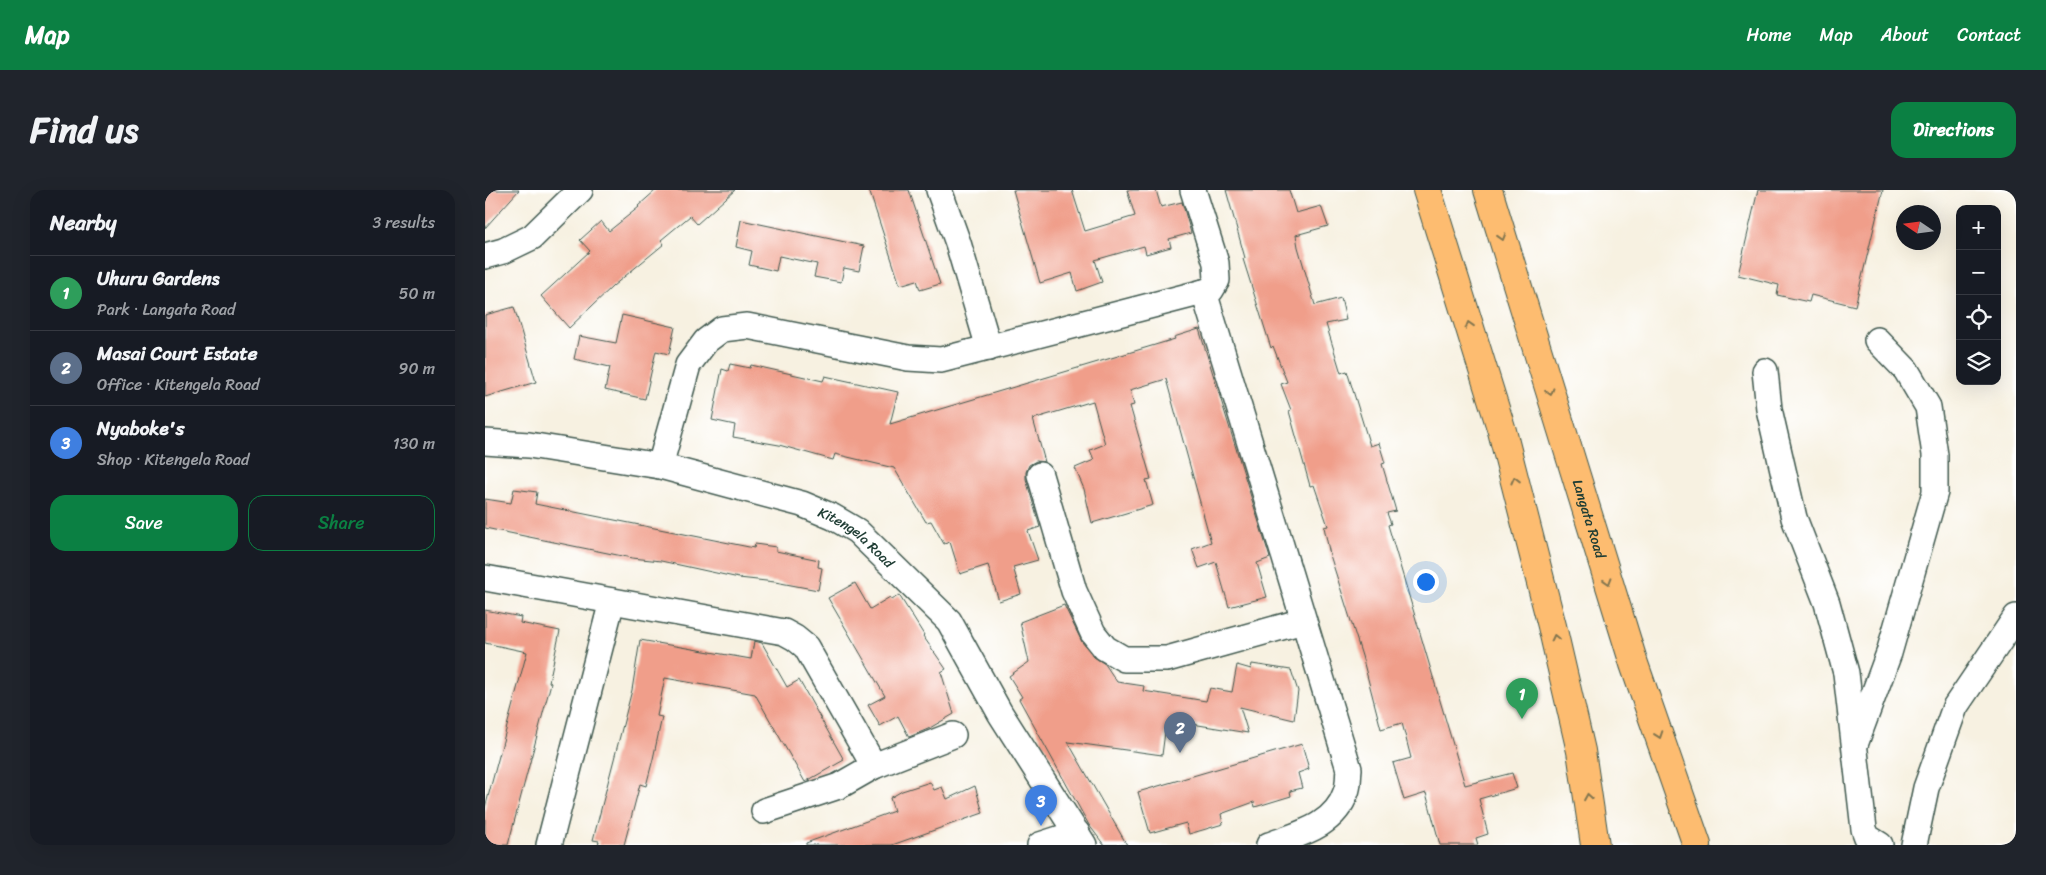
<!DOCTYPE html>
<html lang="en">
<head>
<meta charset="utf-8">
<style>
  :root { --surface:#171b24; --page:#20242c; --text:#f1f3f6; --muted:#9ea1a6; --line:#363941; --accent:#0b8043 }
  body { margin:0; font-family:Sriracha,sans-serif; background:var(--page); color:var(--text) }
  .controls { position:absolute; right:15px; top:15px; display:grid; overflow:hidden; border-radius:10px; box-shadow:0 5px 20px #0002 }
  .controls button { width:45px; height:45px; display:grid; place-items:center; padding:0; border:0; border-bottom:1px solid var(--line); background:var(--surface); color:var(--text); font:25px sans-serif }
  .compass { position:absolute; left:1411px; top:15px; width:45px; height:45px; border-radius:50%; background:var(--surface); box-shadow:0 5px 20px #0002; rotate:283deg }
  .you { position:absolute; left:940px; top:391px; width:18px; height:18px; margin:-12px; border:4px solid #fff; border-radius:50%; background:#1a73e8; box-shadow:0 0 0 8px #1a73e833 }
  .badge { display:grid; place-items:center; width:32px; height:32px; border-radius:50%; background:var(--accent); color:#fff; font-size:16px; font-weight:700 }
  .pin { position:absolute; translate:-50% -41px; filter:drop-shadow(0 1px 2px #0008) }
  .pin::after { content:''; position:absolute; top:26px; width:18px; height:15px; background:inherit; clip-path:polygon(0 0,100% 0,50% 100%) }
  .list { margin:0; padding:0; list-style:none }
  h2 { display:flex; justify-content:space-between; align-items:center; height:65px; margin:0; padding:0 20px; font-size:21px }
  h2 small { font-size:16px; font-weight:400; color:var(--muted) }
  .list li { display:grid; grid-template-columns:32px 1fr auto; gap:15px; align-items:center; box-sizing:border-box; height:75px; padding:0 20px; border-top:1px solid var(--line) }
  .list b { display:block; font-size:19px; white-space:nowrap }
  .list p { margin:0; font-size:16px; white-space:nowrap; color:var(--muted) }
  .list em { font-size:16px; font-style:normal; color:var(--muted) }
  .actions { display:flex; gap:10px; padding:15px 20px }
  .actions a { flex:1; padding:11px 0; border:1px solid var(--accent); border-radius:15px; text-align:center; font-size:18px; color:var(--accent) }
  .actions .main { background:var(--accent); color:#fff }
  .icon { flex:none; width:28px; height:28px; fill:none; stroke:currentColor; stroke-width:2; stroke-linecap:round; stroke-linejoin:round }
  .map { position:relative; flex:none; width:1531px; height:655px; overflow:hidden; border-radius:15px }
  header { display:flex; align-items:center; gap:30px; box-sizing:border-box; height:70px; padding:0 25px; background:var(--accent); color:#fff }
  header strong { font-size:24px }
  nav { display:flex; gap:28px; margin-inline-start:auto; font-size:18px }
  .intro { display:flex; align-items:center; justify-content:space-between; box-sizing:border-box; height:120px; padding:0 30px }
  h1 { margin:0; font-size:35px }
  .button { padding:12px 22px; border-radius:15px; background:var(--accent); color:#fff; font-size:18px; font-weight:700 }
  main { display:flex; gap:30px; padding:0 30px }
  aside { flex:1; background:var(--surface); border-radius:15px; box-shadow:0 5px 20px #0002 }
  .map>svg:first-child { display:block }
</style>
</head>
<body>
<header>
<strong>Map</strong>
<nav><a>Home</a><a>Map</a><a>About</a><a>Contact</a></nav>
</header>
<div class="intro"><h1>Find us</h1><a class="button">Directions</a></div>
<main>
<aside>
<h2>Nearby<small>3 results</small></h2>
<ul class="list">
<li><span class="badge" style="background:#2e9e5b">1</span><div><b>Uhuru Gardens</b><p>Park · Langata Road</p></div><em>50 m</em></li>
<li><span class="badge" style="background:#5c6f8a">2</span><div><b>Masai Court Estate</b><p>Office · Kitengela Road</p></div><em>90 m</em></li>
<li><span class="badge" style="background:#3f7fe0">3</span><div><b>Nyaboke's</b><p>Shop · Kitengela Road</p></div><em>130 m</em></li>
</ul>
<div class="actions"><a class="main">Save</a><a>Share</a></div>
</aside>
<div class="map">
<svg width="1531" height="655" viewBox="0 0 1531 655">
  <rect width="100%" height="100%" fill="#fff"/>
  <filter id="ink" filterUnits="userSpaceOnUse"><feTurbulence type="fractalNoise" baseFrequency=".02" numOctaves="2"/><feDisplacementMap in="SourceGraphic" scale="10" xChannelSelector="R" yChannelSelector="G"/><feConvolveMatrix kernelMatrix="1 2 1 2 8 2 1 2 1" color-interpolation-filters="sRGB"/></filter>
  <filter id="wash" filterUnits="userSpaceOnUse"><feTurbulence type="fractalNoise" baseFrequency=".0096" numOctaves="4" result="noise"/><feDisplacementMap in="SourceGraphic" scale="20" xChannelSelector="R" yChannelSelector="G"/><feGaussianBlur stdDeviation="1.12" result="paint"/><feColorMatrix in="noise" values="0 0 0 0 0 0 0 0 0 0 0 0 0 0 0 0 0 1.4 0 .05"/><feComposite in="paint" operator="in"/></filter>
  <g filter="url(#wash)">
    <rect width="100%" height="100%" fill="#f7f1e1"/>
    <g id="blocks">
      <path fill="#f09e8a" d="M0,0H34L0,38Z
        M171,0H250L212,34L205,26L176,50L179,54L128,96L84,138L56,106L105,61L95,50L116,31L124,41L154,17L153,16Z
        M384,0H424L455,94L435,100L432,90L415,95Z
        M528,0H587L600,41L650,26L642,0H671L676,17L697,12L706,43L684,49L686,57L661,64L659,56L610,70L617,92L592,101L587,83L555,93Z
        M741,0H804L811,23L836,16L843,36L811,45L813,57L830,115L856,108L861,130L841,134L856,183L862,181L885,256L894,253L900,273L897,274L911,321L902,323L906,334L903,335L980,595L1027,583L1032,598L994,609L1003,644L991,648L993,655H955L941,603L919,610L908,573L926,568L917,533L896,539L877,466L845,365L839,337L843,336L829,295L825,296L804,221L806,220L796,194L802,192L788,156L786,158L758,69L760,68Z
        M1273,0H1398L1370,116L1326,105L1324,112L1292,105L1294,95L1253,85Z
        M256,30L379,56L374,81L359,78L356,92L329,87L332,74L294,66L291,81L264,75L267,61L251,57Z
        M29,117L51,192L0,207V125Z
        M137,125L190,137L184,164L171,161L160,209L120,200L125,177L89,169L94,146L131,153Z
        M714,139L785,368L772,373L782,407L744,417L731,372L714,378L707,359L726,352L681,189L645,200L649,215L645,216L666,289L661,290L668,315L607,333L599,299L590,278L609,270L605,260L620,254L608,211L548,229L560,272L551,271L544,275L541,282V289L555,337L543,341L553,370L528,377L536,404L514,411L503,375L475,384L465,352L459,354L446,331L441,332L409,278L350,264L348,270L294,255L248,247L250,235L227,230L237,179L243,181L245,174L265,178L266,175L338,191L340,186L413,202L405,234L690,149L689,147Z
        M29,299L52,302L50,314L269,358L270,354L291,357V361L334,370L333,377L337,378L333,400L290,392L254,388L176,371L147,368L0,338V309L26,313Z
        M370,393L385,419L405,407L407,410L414,405L439,445L438,446L461,479L456,482L469,524L443,539L424,547L413,526L395,536L383,515L400,506L343,408Z
        M579,415L597,452L609,467L620,474L632,492L659,496L658,501L721,511L725,498L747,502L752,475L766,479L767,474L806,480L813,501L809,530L755,517L763,543L707,534L705,545L680,542L677,565L583,552L642,655H619L604,635L534,509L537,507L524,486L544,472L535,432Z
        M0,420L36,427L35,433L75,441L64,492L66,493L23,655H0V618L42,462L0,453Z
        M155,450L266,469L269,451L277,453L302,497L314,490L359,570L320,592L270,504L180,488L172,526L177,527L168,569L161,596L155,594L139,655H113L114,651L108,650L147,500Z
        M817,554L824,579L813,583L817,598L805,601L806,606L770,617L769,612L736,624L738,634L704,644L701,633L665,643L653,602Z
        M445,592L449,600L457,597L462,609L490,596L498,623L407,655H321V653L409,621L405,608L417,601Z"/>
    </g>
  </g>
  <g filter="url(#ink)">
    <use href="#blocks" fill-opacity="0" stroke="#3f584e" stroke-width="1"/>
    <g fill="none" stroke-linecap="round" stroke-linejoin="round">
      <g stroke="#3f584e" stroke-width="28">
        <g id="minor">
          <path d="M454,0L473,53L504,158"/>
          <path d="M0,66L18,61L47,47L95,0"/>
          <path d="M719,102L864,579C863,586 864,595 861,602C850,636 814,644 784,655"/>
          <path d="M1280,181L1284,219L1309,328L1342,413L1361,483L1379,639L1382,647L1395,655"/>
          <path id="s1" d="M0,252L44,255L175,276L317,314L348,327L372,341L464,431L515,523L599,655"/>
          <path d="M175,276L203,175L221,151L237,139L262,136L423,168L456,170L726,100L732,90L731,73L708,0"/>
          <path d="M555,285L589,401L608,443L620,458L639,469H682L818,431"/>
          <path d="M0,388L299,442L310,448L321,457L389,576"/>
          <path d="M1371,552L1404,463L1450,302V265L1443,217L1421,180L1392,150"/>
          <path d="M279,621L354,596L389,576L468,545"/>
          <path d="M64,655L127,411"/>
          <path d="M555,655L592,643"/>
          <path d="M1429,655L1441,598L1470,517L1531,427"/>
        </g>
      </g>
      <g stroke="#3f584e" stroke-width="30">
        <g id="major">
          <path d="M942,0L1017,241L1067,436L1096,561L1110,655"/>
          <path id="s2" d="M1003,0L1149,474L1212,655"/>
        </g>
      </g>
      <use href="#minor" stroke="#fff" stroke-width="25"/>
      <use href="#major" stroke="#fdbc70" stroke-width="28"/>
    </g>
    <defs><path id="oneway-chevron" d="M-2-3.5L2.5 0L-2 3.5" fill="none" stroke-width="1.6" stroke-linecap="round" stroke-linejoin="round" transform="scale(1.25)"/></defs>
    <g stroke="#83764f">
      <use href="#oneway-chevron" transform="translate(1017 47) rotate(73)"/>
      <use href="#oneway-chevron" transform="translate(984 135) rotate(-107)"/>
      <use href="#oneway-chevron" transform="translate(1065 202) rotate(73)"/>
      <use href="#oneway-chevron" transform="translate(1030 290) rotate(-104)"/>
      <use href="#oneway-chevron" transform="translate(1123 391) rotate(73)"/>
      <use href="#oneway-chevron" transform="translate(1070 448) rotate(-103)"/>
      <use href="#oneway-chevron" transform="translate(1174 545) rotate(71)"/>
      <use href="#oneway-chevron" transform="translate(1103 607) rotate(-99)"/>
    </g>
  </g>
  <g text-anchor="middle" dominant-baseline="central" stroke-width="4.5" stroke-linejoin="round" paint-order="stroke">
    <g font-size="14" fill="#1f3d34" stroke="#fff">
      <text stroke="none"><textPath href="#s2" startOffset="344">Langata Road</textPath></text>
      <text stroke="none"><textPath href="#s1" startOffset="388">Kitengela Road</textPath></text>
    </g>
  </g>
</svg>
<div class="controls">
<button>+</button>
<button>−</button>
<button><svg class="icon" aria-label="locate" viewBox="0 0 24 24"><circle cx="12" cy="12" r="6"/><path d="M12 2v4M12 18v4M2 12h4M18 12h4"/></svg></button>
<button><svg class="icon" aria-label="layers" viewBox="0 0 24 24"><path d="M12 4l9 5-9 5-9-5zM3 14l9 5 9-5"/></svg></button>
</div>
<svg class="compass" viewBox="-18 -18 36 36"><path d="M0-13l5 13h-10z" fill="#e53935"/><path d="M0 13l5-13h-10z" fill="#9ea1a6"/></svg>
<div class="you"></div>
<div class="pin badge" style="left:1037px;top:529px;background:#2e9e5b">1</div>
<div class="pin badge" style="left:695px;top:563px;background:#5c6f8a">2</div>
<div class="pin badge" style="left:556px;top:636px;background:#3f7fe0">3</div>
</div>
</main>
</body>
</html>
